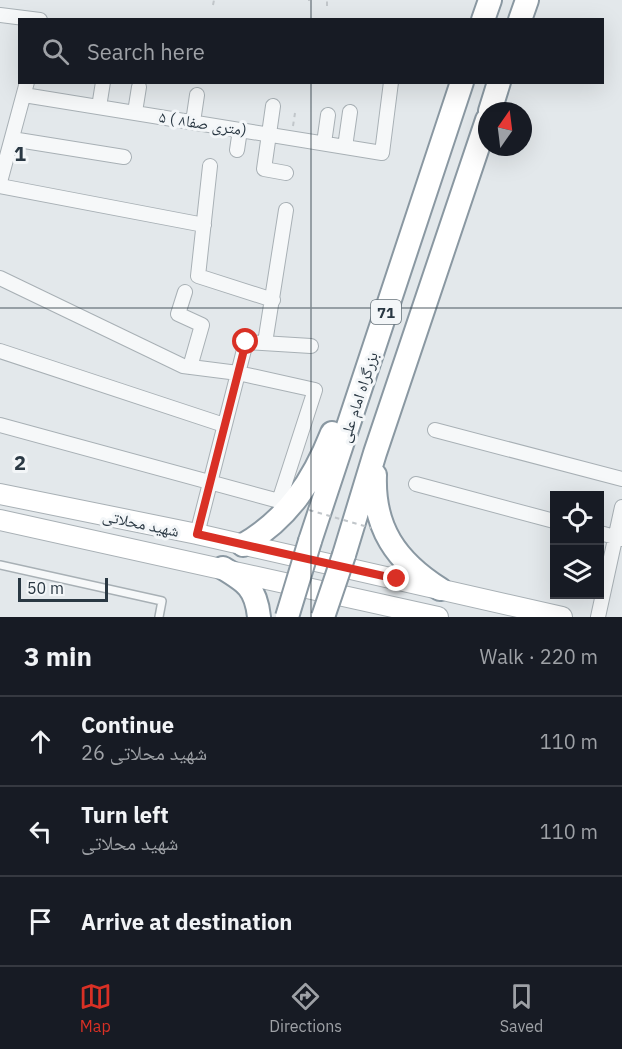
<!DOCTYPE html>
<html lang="en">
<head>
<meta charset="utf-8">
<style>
  :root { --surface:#171b24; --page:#20242c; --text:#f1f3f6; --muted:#9ea1a6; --line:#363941; --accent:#d93025 }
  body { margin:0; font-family:"IBM Plex Sans","Noto Naskh Arabic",sans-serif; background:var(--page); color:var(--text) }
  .controls { position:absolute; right:18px; bottom:18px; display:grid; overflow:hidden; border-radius:0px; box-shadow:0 6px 24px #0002 }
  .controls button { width:54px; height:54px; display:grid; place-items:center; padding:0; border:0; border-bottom:2px solid var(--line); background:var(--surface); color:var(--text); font:30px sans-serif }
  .compass { position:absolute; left:478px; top:102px; width:54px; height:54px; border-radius:50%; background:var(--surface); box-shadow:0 6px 24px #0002; rotate:14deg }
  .scale { position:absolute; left:18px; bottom:15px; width:90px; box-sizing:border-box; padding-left:6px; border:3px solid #2a3843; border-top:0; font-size:16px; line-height:21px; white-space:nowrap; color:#2a3843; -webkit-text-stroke:4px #f3f6f8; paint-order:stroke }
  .stop { position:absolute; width:18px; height:18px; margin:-14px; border:4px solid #d93025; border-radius:50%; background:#fff }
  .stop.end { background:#d93025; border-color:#fff; box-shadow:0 2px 6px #0008 }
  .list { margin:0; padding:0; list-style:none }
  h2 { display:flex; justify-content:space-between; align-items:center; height:78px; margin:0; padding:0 24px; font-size:26px }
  h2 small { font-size:20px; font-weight:400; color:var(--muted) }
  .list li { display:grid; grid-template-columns:39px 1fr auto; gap:18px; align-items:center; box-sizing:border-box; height:90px; padding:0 24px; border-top:2px solid var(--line) }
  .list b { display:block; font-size:22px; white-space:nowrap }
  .list p { margin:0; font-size:20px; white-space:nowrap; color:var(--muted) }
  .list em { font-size:20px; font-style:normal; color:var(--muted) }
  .icon { flex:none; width:33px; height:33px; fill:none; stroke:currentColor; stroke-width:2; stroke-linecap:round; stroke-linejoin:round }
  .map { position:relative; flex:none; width:622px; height:617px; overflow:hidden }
  .search { position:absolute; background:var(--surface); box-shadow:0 6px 24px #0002; left:18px; right:18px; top:18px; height:66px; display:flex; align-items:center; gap:15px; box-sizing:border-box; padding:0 21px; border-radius:0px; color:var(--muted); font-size:22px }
  .sheet { height:348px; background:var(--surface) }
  nav { display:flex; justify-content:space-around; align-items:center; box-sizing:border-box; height:84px; border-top:2px solid var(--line); background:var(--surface); font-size:16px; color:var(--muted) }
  nav a { display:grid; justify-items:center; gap:3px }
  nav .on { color:var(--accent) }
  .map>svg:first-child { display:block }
</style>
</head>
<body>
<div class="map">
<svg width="622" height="617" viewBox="0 0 622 617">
  <rect width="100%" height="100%" fill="#e3e8eb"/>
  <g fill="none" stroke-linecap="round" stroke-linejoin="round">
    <g stroke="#a8b0b5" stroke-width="10">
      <path id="service" d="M0,565L162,601L159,617"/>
    </g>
    <g stroke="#a8b0b5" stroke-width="16">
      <path id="minor" d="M0,15L40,20
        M24,95L382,153L391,82
        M273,106L264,169L286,173
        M99,107L103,82
        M135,112L139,87
        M193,122L197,95
        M12,139L124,157
        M324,143L328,115
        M345,147L350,112
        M237,150L240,130
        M210,166L198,276L273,300
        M0,182L27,82
        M0,186L204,225
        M0,278L183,366L238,373L315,390L279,501L0,425
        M185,292L178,314L202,325L190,367
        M265,343L286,210
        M0,351L224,425
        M435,430L622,479
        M416,484L554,521
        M600,533L622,539
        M197,534L246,342L311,346
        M598,617L622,507"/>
    </g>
    <g stroke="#a8b0b5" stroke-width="22">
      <path id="secondary" d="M0,494L197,534L562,617
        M0,520L438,617"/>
    </g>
    <g stroke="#8a98a2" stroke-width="26">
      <path id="trunk" d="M483,20L490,0
        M520,20L527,0
        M490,111L499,82
        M375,475C373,528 396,561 440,589
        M310,541L462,82
        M243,545C288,519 313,481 332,433
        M344,555L375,453L487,120
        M223,568C246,582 256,588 259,617"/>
    </g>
    <path stroke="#c1c6ca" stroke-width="2" stroke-dasharray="4.5 4.5" stroke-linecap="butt" d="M309,1V0
      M213,5L214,0
      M327,6V0
      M293,126L295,113"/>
    <use href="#service" stroke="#f6f8f9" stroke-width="7"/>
    <use href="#minor" stroke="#f6f8f9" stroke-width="14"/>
    <use href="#secondary" stroke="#fff" stroke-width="20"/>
    <use href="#trunk" stroke="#fff" stroke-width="22"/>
    <g stroke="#8a98a2" stroke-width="26" stroke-linecap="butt">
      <path id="trunk-bridge" d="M287,617L310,541
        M323,617L344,555"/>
    </g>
    <path stroke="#c1c6ca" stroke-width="2" stroke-dasharray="4.5 4.5" stroke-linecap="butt" d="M309,510L371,528"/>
    <use href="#trunk-bridge" stroke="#fff" stroke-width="22"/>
  </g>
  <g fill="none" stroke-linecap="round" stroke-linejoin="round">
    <path stroke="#d93025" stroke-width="8" d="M246,342L197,534L397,579"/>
  </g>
  <path fill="none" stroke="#2a3843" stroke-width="1.5" stroke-opacity="0.55" d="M311,0V20M311,82V617M0,308H622"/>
  <g text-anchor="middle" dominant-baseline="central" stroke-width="6" stroke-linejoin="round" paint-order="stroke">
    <rect fill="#f3f6f8" stroke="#667179" stroke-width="1.5" x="371" y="300" width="30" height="24" rx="4.5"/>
    <g font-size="15" font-weight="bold" fill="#2a3843">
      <text x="386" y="312">71</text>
    </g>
    <g font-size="16" fill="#2a3843" stroke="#f3f6f8">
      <text transform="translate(203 123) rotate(9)">۵ ( ۸متری صفا)</text>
      <text transform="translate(358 397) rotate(-72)">بزرگراه امام علی</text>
      <text transform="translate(141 523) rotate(12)">شهید محلاتی</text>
    </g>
  </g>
  <g font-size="20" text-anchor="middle" font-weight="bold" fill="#2a3843" stroke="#f3f6f8" stroke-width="6" stroke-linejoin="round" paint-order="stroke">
    <text x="20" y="161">1</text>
    <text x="20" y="470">2</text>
  </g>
</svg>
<div class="controls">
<button><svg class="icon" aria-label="locate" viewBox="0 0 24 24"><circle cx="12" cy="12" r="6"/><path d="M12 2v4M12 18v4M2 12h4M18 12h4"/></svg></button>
<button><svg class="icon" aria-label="layers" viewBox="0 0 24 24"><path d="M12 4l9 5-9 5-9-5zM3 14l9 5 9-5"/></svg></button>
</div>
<svg class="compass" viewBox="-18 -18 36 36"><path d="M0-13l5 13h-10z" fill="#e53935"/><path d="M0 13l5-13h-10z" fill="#9ea1a6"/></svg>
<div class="scale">50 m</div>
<div class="stop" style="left:246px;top:342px"></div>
<div class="stop end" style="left:397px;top:579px"></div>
<div class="search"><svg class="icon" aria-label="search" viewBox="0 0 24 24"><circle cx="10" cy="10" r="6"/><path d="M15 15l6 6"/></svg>Search here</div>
</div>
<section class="sheet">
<h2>3 min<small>Walk · 220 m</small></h2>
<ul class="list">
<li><svg class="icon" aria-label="ahead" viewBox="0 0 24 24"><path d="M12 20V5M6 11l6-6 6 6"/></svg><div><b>Continue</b><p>شهید محلاتی 26</p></div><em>110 m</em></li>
<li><svg class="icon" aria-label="left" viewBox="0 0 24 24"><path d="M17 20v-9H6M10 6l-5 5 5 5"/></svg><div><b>Turn left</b><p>شهید محلاتی</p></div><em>110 m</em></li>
<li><svg class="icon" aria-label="arrive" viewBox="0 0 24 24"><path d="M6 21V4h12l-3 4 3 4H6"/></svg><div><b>Arrive at destination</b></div></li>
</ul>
</section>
<nav>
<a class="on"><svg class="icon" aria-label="map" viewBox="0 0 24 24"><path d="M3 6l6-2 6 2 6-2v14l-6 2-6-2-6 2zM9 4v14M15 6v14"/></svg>Map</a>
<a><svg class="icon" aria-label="directions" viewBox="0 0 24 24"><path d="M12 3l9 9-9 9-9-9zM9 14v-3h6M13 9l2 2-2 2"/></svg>Directions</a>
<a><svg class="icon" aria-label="saved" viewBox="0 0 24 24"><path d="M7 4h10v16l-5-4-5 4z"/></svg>Saved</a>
</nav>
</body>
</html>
